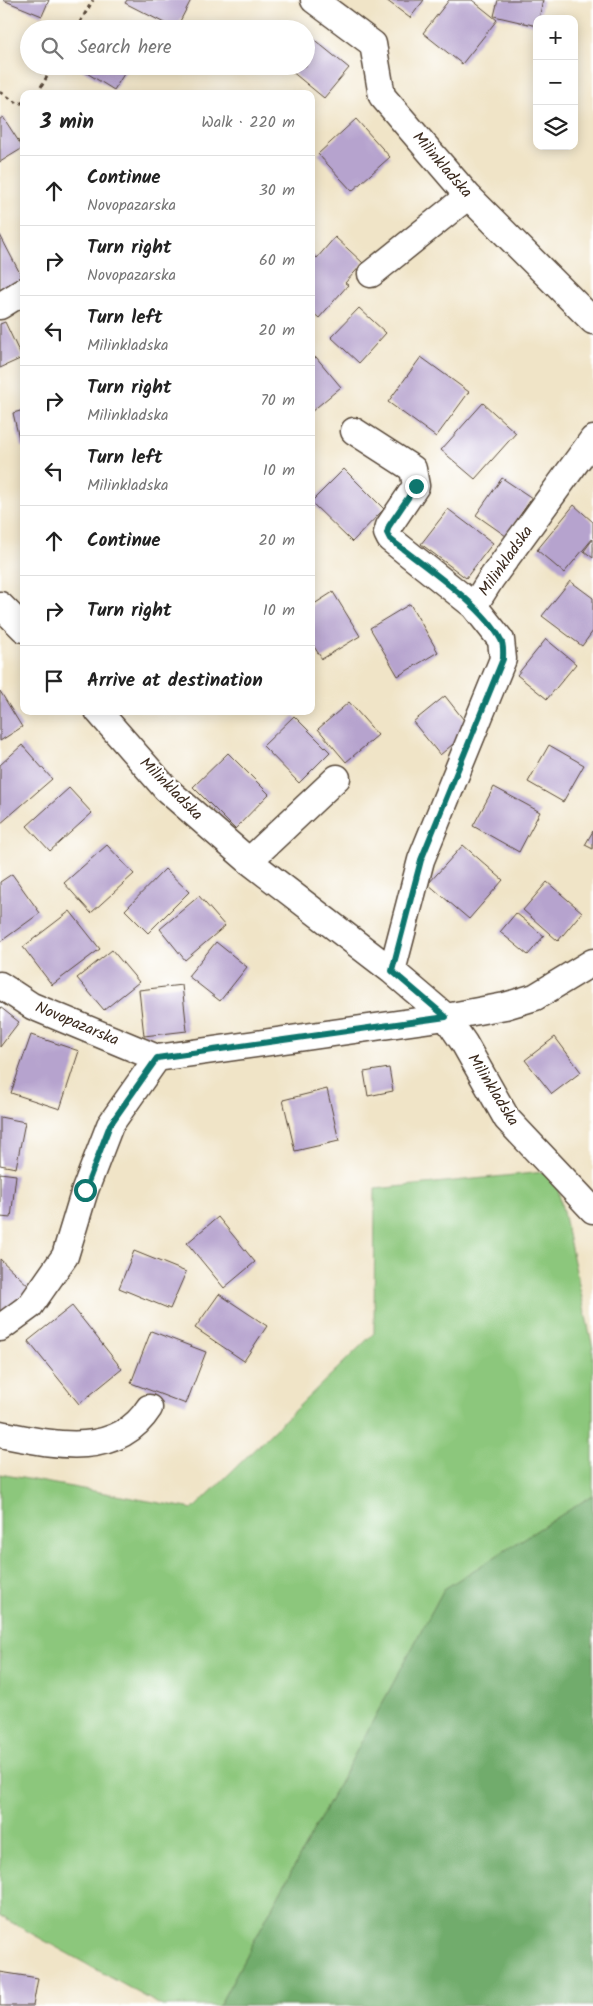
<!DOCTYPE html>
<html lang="en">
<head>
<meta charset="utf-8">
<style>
  :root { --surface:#fff; --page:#f6f6f6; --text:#222; --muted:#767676; --line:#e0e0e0 }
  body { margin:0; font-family:Kalam,sans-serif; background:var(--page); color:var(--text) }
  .controls { position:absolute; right:15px; top:15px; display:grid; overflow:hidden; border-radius:10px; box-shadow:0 2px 12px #0003 }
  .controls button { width:45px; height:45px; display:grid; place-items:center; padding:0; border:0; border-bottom:1px solid var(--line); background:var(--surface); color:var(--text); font:25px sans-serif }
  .stop { position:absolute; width:15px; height:15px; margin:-11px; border:4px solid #0f766e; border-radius:50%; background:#fff }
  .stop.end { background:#0f766e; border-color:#fff; box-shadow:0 1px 5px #0008 }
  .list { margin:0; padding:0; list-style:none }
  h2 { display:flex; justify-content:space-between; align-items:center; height:65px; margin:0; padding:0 20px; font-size:21px }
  h2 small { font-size:16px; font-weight:400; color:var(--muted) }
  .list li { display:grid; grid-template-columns:32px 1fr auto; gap:15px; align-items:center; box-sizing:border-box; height:70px; padding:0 20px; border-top:1px solid var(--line) }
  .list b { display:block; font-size:19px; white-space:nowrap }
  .list p { margin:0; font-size:16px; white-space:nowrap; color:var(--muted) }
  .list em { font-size:16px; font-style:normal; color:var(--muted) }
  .icon { flex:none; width:28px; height:28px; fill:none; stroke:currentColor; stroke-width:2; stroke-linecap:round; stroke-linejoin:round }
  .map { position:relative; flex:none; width:593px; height:2006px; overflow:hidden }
  .search { position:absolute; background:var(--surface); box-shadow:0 2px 12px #0003; left:20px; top:20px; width:295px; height:55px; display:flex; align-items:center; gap:12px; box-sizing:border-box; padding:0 18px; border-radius:28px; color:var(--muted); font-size:19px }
  .panel { position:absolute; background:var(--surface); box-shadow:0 2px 12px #0003; left:20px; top:90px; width:295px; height:625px; border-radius:10px }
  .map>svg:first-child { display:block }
</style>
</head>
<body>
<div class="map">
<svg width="593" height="2006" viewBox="0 0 593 2006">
  <rect width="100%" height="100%" fill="#fff"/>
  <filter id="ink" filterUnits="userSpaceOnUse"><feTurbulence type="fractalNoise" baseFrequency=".02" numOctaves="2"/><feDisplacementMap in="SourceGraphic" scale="10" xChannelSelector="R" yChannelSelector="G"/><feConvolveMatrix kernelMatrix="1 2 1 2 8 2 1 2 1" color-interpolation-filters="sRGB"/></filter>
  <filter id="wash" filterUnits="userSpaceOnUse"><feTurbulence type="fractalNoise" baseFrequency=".0096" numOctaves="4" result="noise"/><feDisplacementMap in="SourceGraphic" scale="20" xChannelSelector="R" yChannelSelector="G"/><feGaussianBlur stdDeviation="1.12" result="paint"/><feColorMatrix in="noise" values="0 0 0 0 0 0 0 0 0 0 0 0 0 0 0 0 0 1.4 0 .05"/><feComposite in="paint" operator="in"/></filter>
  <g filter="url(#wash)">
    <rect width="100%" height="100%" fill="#f0e4c7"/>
    <path fill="#8cc77c" stroke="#64784d" d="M554,1171L593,1348V1495L444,1589L219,2006H162L0,1916V1474L193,1509L374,1333L375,1189Z"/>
    <path fill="#71ac6c" stroke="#566b45" d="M593,1495V2006H219L444,1589Z"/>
    <g id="blocks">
      <path fill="#b6a3ce" d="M3,0H49L42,16Z
        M127,0H191L176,29L125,3Z
        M386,0H424L410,18Z
        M449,0H472L497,20L462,64L423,33Z
        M498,0H543L539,19H537V26L494,16Z
        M306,33L349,68L324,98L285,66H306Z
        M85,66H129L114,90L82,70Z
        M3,117L23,148L0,162V119Z
        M356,119L390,157L352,191L318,154Z
        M0,235L24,281L0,294Z
        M335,237L363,263L345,283L348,285L319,318L311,311V253L317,258Z
        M359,308L386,333L359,363L331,337Z
        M5,322L22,358L0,368V324Z
        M316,357L341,387L311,412V361Z
        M421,357L469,392L436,437L388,402Z
        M483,403L516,433L475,479L441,450Z
        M24,410V447H21L13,413Z
        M344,469L384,509L352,542L311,502Z
        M502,478L532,498L506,536L476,515Z
        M574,505L593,522V538L564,573L537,550Z
        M448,509L493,543L466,578L421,544Z
        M593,539V558L584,551Z
        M570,581L593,598V631L582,646L542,616Z
        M333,592L360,636L322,659L311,642V606Z
        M410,604L438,652L398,676L370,628Z
        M546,639L576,664L547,699L517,675Z
        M0,691L22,727L0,741Z
        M445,696L471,729L440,755L413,722Z
        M349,702L378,735L346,762L318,729Z
        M294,716L330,752L299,783L263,746Z
        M22,745L52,779L0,824V765Z
        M549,745L584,765L563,802L528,782Z
        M228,753L269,794L235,829L193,787Z
        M494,787L540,812L519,852L473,826Z
        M69,788L92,813L50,851L27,826Z
        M593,831V849L585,845Z
        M107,845L134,874L91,913L64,883Z
        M463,845L503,880L469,919L428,884Z
        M165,869L189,892L148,933L125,910Z
        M12,874L40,913L0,942V882Z
        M547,882L582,912L558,941L523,910Z
        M199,896L225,926L185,960L160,929Z
        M70,911L100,949L52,985L23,947Z
        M516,913L544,936L528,955L500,932Z
        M216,942L247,967L220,1001L188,976Z
        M112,950L139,982L104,1010L77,978Z
        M182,985L187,1031L144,1036L139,990Z
        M0,1007L19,1022L0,1047Z
        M31,1035L79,1051L60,1109L11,1093Z
        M555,1037L581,1072L552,1094L525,1060Z
        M389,1068L393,1091L368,1096L364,1072Z
        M327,1089L339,1141L295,1151L283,1100Z
        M0,1117L25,1122L16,1168L0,1165Z
        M0,1173L16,1175L11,1218L0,1217Z
        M218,1217L255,1262L224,1288L187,1243Z
        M134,1251L186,1272L170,1309L119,1288Z
        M0,1259L31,1288L0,1316Z
        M219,1294L267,1326L244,1361L195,1328Z
        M72,1306L122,1369L79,1404L28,1341Z
        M151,1331L206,1352L186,1404L131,1383Z
        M0,1972L38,1978L33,2006H0Z"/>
    </g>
  </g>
  <g filter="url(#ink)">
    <use href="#blocks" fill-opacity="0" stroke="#564637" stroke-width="1"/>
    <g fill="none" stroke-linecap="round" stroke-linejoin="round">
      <g stroke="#564637" stroke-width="29">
        <path id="minor" d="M314,0L373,44L382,96L468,196L593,321
          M371,274L468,196
          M0,306L24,291
          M354,431L413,469L416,486L389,526L387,533L390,539L474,606
          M0,605L24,629
          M98,711L166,789L249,861L392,971L446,1017L464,1043L507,1119L593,1210
          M249,861L337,778
          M392,971L421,860L503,659L501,640L474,606L491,579L593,439
          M0,985L32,1006L157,1058L446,1017L505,1006L535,997L593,962
          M0,1328L30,1306L65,1256L85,1190L110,1125L157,1058
          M0,1434C51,1444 116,1460 149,1408"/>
      </g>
      <path stroke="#564637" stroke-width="3" stroke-dasharray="4 4" stroke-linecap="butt" d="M76,29L93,0
        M0,92L19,104L24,102
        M37,94L53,66"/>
      <use href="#minor" stroke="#fff" stroke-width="26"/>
    </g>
  </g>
  <g fill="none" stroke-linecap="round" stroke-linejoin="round" filter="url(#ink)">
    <path stroke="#0f766e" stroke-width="6" d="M85,1190L110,1125L157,1058L446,1017L392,971L421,860L503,659C503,653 504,645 501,640C483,605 421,564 390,539L387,533L389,526L416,486"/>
  </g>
  <g text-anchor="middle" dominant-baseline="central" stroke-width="4.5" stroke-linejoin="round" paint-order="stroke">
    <g font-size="16" fill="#3b2a1e" stroke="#fff">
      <text transform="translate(442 165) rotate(49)">Milinkladska</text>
      <text transform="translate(506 561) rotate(-55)">Milinkladska</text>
      <text transform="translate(171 789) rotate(45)">Milinkladska</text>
      <text transform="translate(77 1024) rotate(23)">Novopazarska</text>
      <text transform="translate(493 1090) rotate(58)">Milinkladska</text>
    </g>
  </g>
</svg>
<div class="controls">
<button>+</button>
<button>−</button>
<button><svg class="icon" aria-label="layers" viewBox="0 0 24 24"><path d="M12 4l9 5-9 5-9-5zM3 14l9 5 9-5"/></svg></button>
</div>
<div class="stop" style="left:85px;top:1190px"></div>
<div class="stop end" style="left:416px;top:486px"></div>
<div class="search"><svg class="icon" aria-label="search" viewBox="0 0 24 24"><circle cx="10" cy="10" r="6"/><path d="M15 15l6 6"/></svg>Search here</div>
<section class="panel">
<h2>3 min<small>Walk · 220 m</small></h2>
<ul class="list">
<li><svg class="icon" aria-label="ahead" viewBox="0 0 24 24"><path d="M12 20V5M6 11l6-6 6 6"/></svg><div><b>Continue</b><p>Novopazarska</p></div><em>30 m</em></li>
<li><svg class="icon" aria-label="right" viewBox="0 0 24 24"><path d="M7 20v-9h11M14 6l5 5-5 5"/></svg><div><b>Turn right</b><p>Novopazarska</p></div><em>60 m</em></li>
<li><svg class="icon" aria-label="left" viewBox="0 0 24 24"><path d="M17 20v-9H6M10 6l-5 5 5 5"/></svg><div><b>Turn left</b><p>Milinkladska</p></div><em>20 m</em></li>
<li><svg class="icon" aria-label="right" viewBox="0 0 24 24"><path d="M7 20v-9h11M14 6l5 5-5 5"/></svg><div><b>Turn right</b><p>Milinkladska</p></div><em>70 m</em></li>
<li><svg class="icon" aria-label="left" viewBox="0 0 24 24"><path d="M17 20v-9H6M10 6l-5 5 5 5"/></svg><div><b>Turn left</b><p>Milinkladska</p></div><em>10 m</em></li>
<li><svg class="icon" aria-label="ahead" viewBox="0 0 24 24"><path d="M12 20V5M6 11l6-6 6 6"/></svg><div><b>Continue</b></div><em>20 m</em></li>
<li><svg class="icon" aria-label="right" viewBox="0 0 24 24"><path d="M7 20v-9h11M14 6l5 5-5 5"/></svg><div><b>Turn right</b></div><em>10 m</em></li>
<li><svg class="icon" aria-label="arrive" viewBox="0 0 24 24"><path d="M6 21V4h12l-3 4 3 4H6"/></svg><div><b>Arrive at destination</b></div></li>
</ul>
</section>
</div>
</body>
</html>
